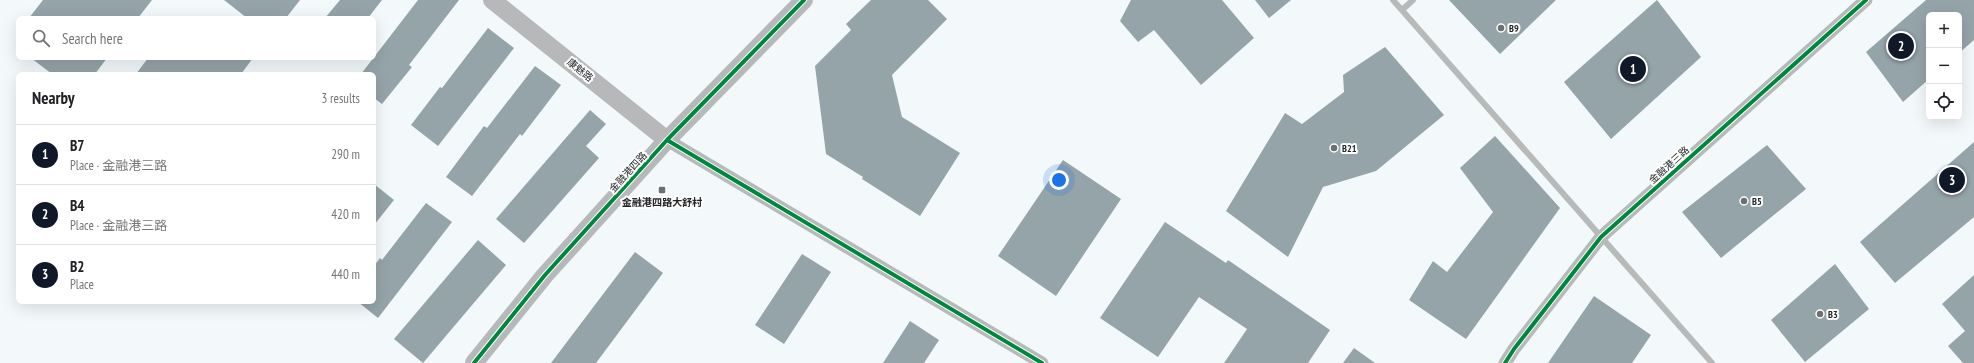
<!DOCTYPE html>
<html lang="en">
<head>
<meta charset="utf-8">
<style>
  :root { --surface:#fff; --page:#f2f2f2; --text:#202124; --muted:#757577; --line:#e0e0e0; --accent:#111827 }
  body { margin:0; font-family:"PT Sans Narrow","Noto Sans SC",sans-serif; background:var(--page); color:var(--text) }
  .controls { position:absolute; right:12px; top:12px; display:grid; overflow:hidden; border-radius:6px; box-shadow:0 4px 16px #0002 }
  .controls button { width:36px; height:36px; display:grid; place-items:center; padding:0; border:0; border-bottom:1px solid var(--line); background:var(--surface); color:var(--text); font:20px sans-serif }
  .you { position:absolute; left:1059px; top:180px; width:14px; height:14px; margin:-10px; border:3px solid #fff; border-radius:50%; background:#1a73e8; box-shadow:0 0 0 6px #1a73e833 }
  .badge { display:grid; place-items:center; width:26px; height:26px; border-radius:50%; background:var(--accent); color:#fff; font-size:13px; font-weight:700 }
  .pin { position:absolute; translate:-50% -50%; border:2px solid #fff; box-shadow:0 1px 4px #0006 }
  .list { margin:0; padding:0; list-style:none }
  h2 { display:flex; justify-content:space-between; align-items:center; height:52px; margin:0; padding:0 16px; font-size:17px }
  h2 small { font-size:13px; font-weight:400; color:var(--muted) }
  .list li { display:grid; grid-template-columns:26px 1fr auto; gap:12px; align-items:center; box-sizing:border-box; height:60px; padding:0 16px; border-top:1px solid var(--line) }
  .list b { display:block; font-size:15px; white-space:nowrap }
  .list p { margin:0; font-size:13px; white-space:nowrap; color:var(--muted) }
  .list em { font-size:13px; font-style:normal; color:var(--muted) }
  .icon { flex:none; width:22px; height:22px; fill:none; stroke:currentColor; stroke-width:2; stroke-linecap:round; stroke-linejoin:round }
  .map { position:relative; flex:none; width:1974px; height:363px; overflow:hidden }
  .search { position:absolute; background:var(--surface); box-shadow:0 4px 16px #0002; left:16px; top:16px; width:360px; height:44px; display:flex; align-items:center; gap:10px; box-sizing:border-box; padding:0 14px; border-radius:6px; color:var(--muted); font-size:15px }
  .panel { position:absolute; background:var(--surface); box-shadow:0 4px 16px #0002; left:16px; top:72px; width:360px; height:232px; border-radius:6px }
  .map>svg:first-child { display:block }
</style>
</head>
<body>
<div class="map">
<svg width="1974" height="363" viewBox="0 0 1974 363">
  <rect width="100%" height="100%" fill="#f3f8fa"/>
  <path fill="#95a4a9" d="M43,0H152L138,18H29Z
    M224,0H300L286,18H247Z
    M340,0H382L368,18H325Z
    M418,0H459L409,65L412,67L382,104L374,98V74H361Z
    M871,0H928L947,19L892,75L902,117L960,153L920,216L862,179L863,177L826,154L815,66L851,30L846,24Z
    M1131,0H1222L1254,38L1201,85L1154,30L1138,42L1120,21Z
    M1255,0H1291L1269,18Z
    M1449,0H1556L1500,54Z
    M1657,0L1701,57L1611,139L1564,82Z
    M1926,0H1974V40L1959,53V15H1929V79L1903,102L1866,52Z
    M488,28L514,48L438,146L411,125L440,87L442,88Z
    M1385,47L1444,115L1376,171L1323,187L1288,257L1226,211L1285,113L1302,124L1344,92L1343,75Z
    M31,58H107L95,74H52Z
    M148,58H253L241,74H136Z
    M535,66L561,85L522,136L520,134L472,196L446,177L484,126L487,128Z
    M590,110L606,124L586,146L599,158L524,243L496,219Z
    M1495,136L1560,208L1466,339L1409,300L1433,261L1447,272L1493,212L1460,168Z
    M1974,142V217L1895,283L1860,242Z
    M1767,145L1806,189L1721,258L1682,212Z
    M1063,160L1121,199L1056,296L998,256Z
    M374,184L394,200L374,225Z
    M426,203L452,222L378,318L358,302H374V266L380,258L382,260Z
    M1165,222L1226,263L1228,260L1330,330L1308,363H1224L1247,329L1199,297L1158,357L1100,318Z
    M478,240L506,265L423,363L394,339Z
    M635,252L663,273L596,363H551Z
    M802,254L831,272L784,344L755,325Z
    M1835,264L1869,309L1805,362L1771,320Z
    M1974,275V363H1963L1948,346L1965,331L1942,304Z
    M1594,296L1651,335L1632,363H1548Z
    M910,321L939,340L924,363H883Z
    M1354,348L1375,363H1343Z"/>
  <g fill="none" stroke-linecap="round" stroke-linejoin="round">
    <path stroke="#b8b9b9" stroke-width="6" d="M1393,0L1712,363
      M1402,10L1413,0"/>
    <path stroke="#b8b9b9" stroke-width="13" d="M667,140L1042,363
      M1505,363L1514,349L1601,237L1866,0"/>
    <path stroke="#b7b8b9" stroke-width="18" d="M492,0L667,140
      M474,363L545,275L667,140L804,0"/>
    <g stroke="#fff" stroke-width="6">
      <path id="cycleway" d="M667,140L1042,363
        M474,363L545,275L667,140L804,0
        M1505,363L1514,349L1601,237L1866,0"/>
    </g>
    <use href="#cycleway" stroke="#00873e" stroke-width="4"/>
  </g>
  <g fill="#6c7071" stroke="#fff" stroke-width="1.5">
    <circle cx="1501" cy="28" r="4"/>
    <circle cx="1334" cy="148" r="4"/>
    <rect x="658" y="186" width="8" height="8" rx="2"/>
    <circle cx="1744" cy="201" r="4"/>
    <circle cx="1820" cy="314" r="4"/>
  </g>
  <g text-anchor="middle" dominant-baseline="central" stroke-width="4" stroke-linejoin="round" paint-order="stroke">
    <g font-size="10" font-weight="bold" fill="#232627" stroke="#fff" text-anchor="start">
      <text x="1509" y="28">B9</text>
      <text x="1342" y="148">B21</text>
      <text x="1752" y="201">B5</text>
      <text x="662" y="202" text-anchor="middle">金融港四路大舒村</text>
      <text x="1828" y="314">B3</text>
    </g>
    <g font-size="10" fill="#232627" stroke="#fff">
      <text transform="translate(580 70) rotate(39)">康魅路</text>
      <text transform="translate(1669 165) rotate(-42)">金融港三路</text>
      <text transform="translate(628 172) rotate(-48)">金融港四路</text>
    </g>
  </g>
</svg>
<div class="controls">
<button>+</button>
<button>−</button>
<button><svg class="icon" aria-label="locate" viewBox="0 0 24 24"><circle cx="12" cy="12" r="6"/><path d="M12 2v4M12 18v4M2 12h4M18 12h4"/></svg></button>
</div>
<div class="you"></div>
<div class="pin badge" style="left:1633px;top:69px">1</div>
<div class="pin badge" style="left:1901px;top:46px">2</div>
<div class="pin badge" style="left:1952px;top:180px">3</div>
<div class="search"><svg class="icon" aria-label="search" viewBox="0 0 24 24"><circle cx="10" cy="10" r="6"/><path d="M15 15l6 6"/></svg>Search here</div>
<section class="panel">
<h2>Nearby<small>3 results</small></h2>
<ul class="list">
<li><span class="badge">1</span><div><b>B7</b><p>Place · 金融港三路</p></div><em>290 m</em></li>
<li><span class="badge">2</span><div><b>B4</b><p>Place · 金融港三路</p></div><em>420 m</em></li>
<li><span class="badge">3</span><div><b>B2</b><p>Place</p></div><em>440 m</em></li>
</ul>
</section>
</div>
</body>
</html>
